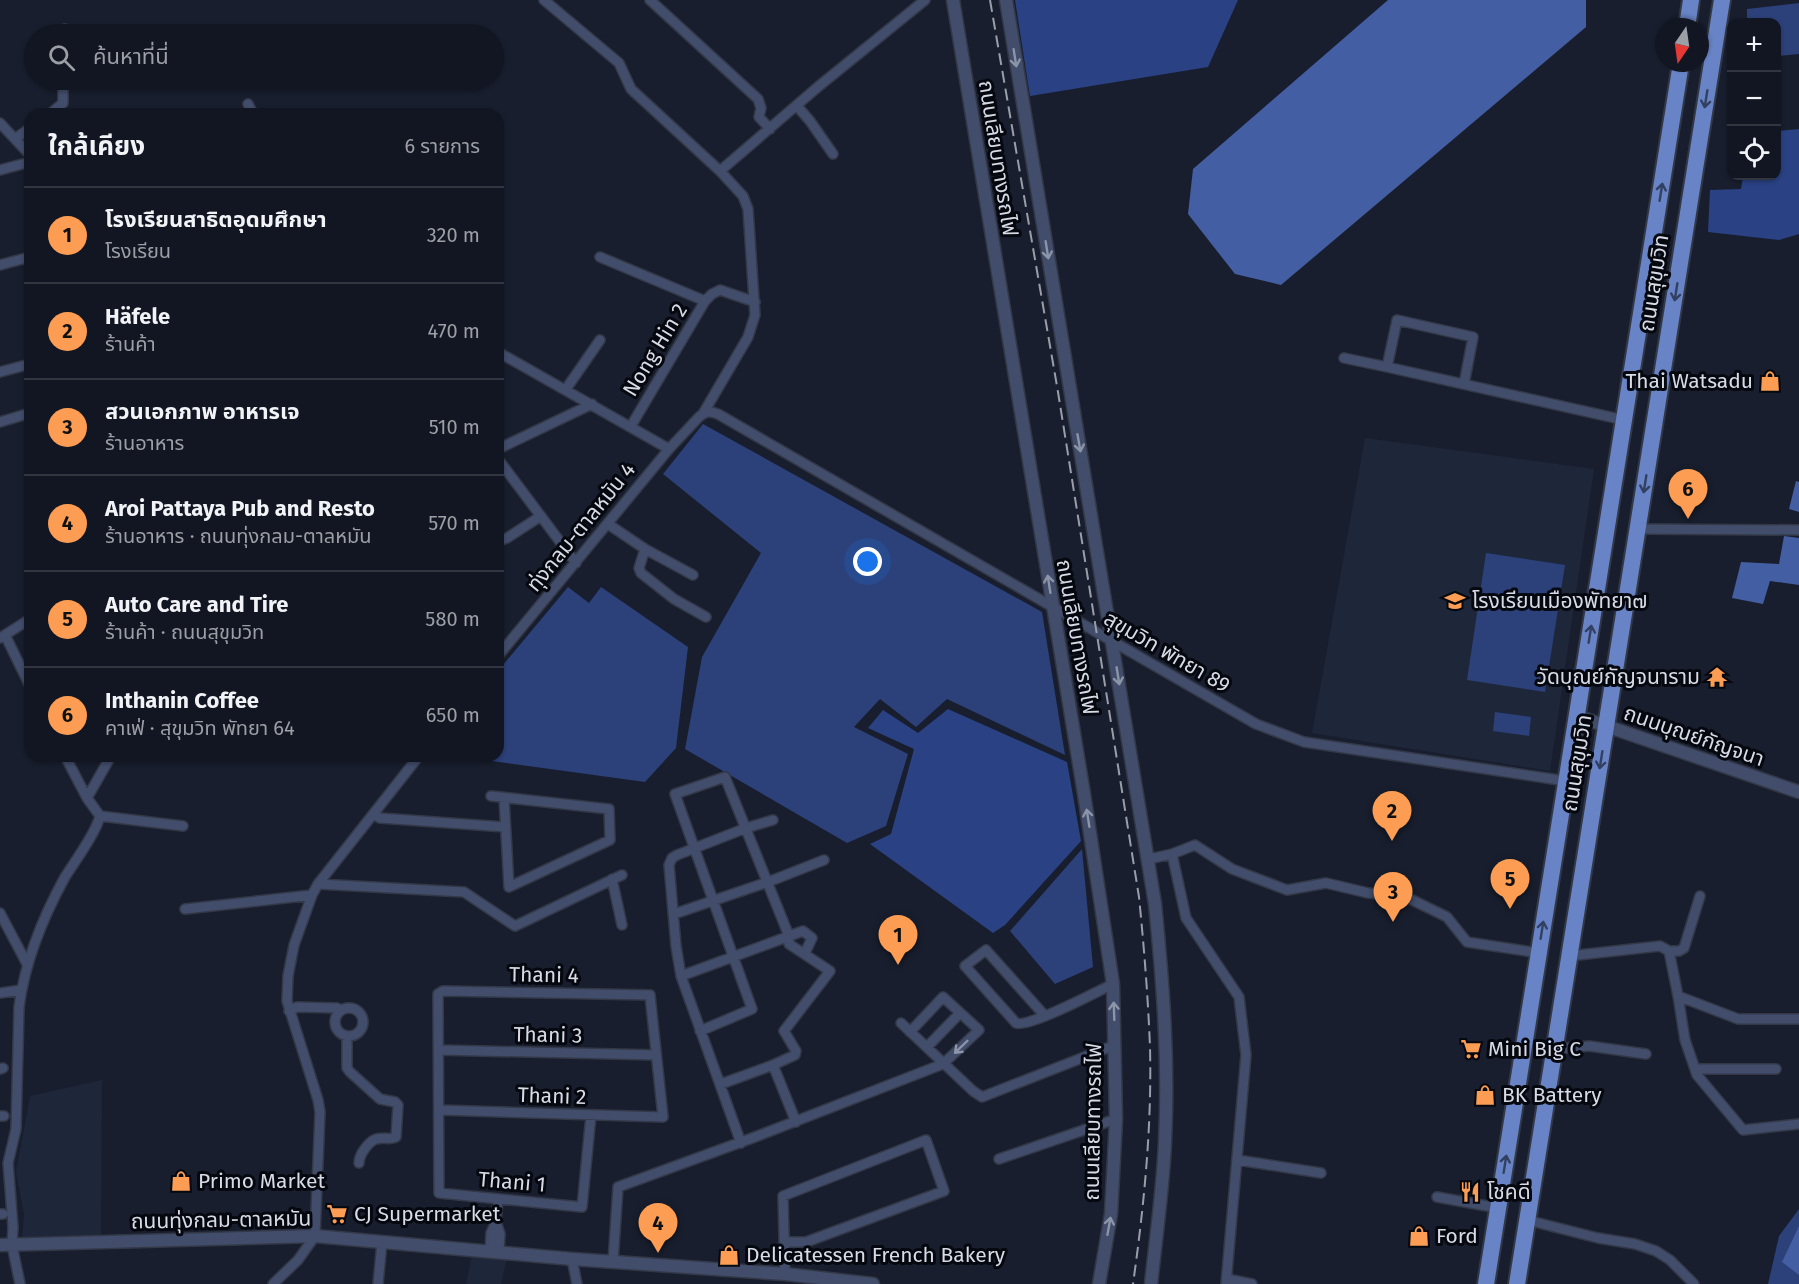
<!DOCTYPE html>
<html lang="th">
<head>
<meta charset="utf-8">
<style>
  :root { --surface:#121622; --page:#1b1f2a; --text:#f1f3f6; --muted:#9c9fa5; --line:#313540; --accent:#fc9d53 }
  body { margin:0; font-family:"Fira Sans","Noto Sans Thai",sans-serif; background:var(--page); color:var(--text) }
  .controls { position:absolute; right:18px; top:18px; display:grid; overflow:hidden; border-radius:12px; box-shadow:0 2px 4px #0004 }
  .controls button { width:54px; height:54px; display:grid; place-items:center; padding:0; border:0; border-bottom:2px solid var(--line); background:var(--surface); color:var(--text); font:30px sans-serif }
  .compass { position:absolute; left:1655px; top:18px; width:54px; height:54px; border-radius:50%; background:var(--surface); box-shadow:0 2px 4px #0004; rotate:193deg }
  .you { position:absolute; left:868px; top:562px; width:21px; height:21px; margin:-15px; border:4px solid #fff; border-radius:50%; background:#1a73e8; box-shadow:0 0 0 9px #1a73e833 }
  .badge { display:grid; place-items:center; width:39px; height:39px; border-radius:50%; background:var(--accent); color:#111; font-size:20px; font-weight:700 }
  .pin { position:absolute; translate:-50% -50px; filter:drop-shadow(0 2px 3px #0008) }
  .pin::after { content:''; position:absolute; top:32px; width:21px; height:18px; background:inherit; clip-path:polygon(0 0,100% 0,50% 100%) }
  .list { margin:0; padding:0; list-style:none }
  h2 { display:flex; justify-content:space-between; align-items:center; height:78px; margin:0; padding:0 24px; font-size:26px }
  h2 small { font-size:20px; font-weight:400; color:var(--muted) }
  .list li { display:grid; grid-template-columns:39px 1fr auto; gap:18px; align-items:center; box-sizing:border-box; height:96px; padding:0 24px; border-top:2px solid var(--line) }
  .list b { display:block; font-size:22px; white-space:nowrap }
  .list p { margin:0; font-size:20px; white-space:nowrap; color:var(--muted) }
  .list em { font-size:20px; font-style:normal; color:var(--muted) }
  .icon { flex:none; width:33px; height:33px; fill:none; stroke:currentColor; stroke-width:2; stroke-linecap:round; stroke-linejoin:round }
  .map { position:relative; flex:none; width:1799px; height:1284px; overflow:hidden }
  .search { position:absolute; background:var(--surface); box-shadow:0 2px 4px #0004; left:24px; top:24px; width:480px; height:66px; display:flex; align-items:center; gap:15px; box-sizing:border-box; padding:0 21px; border-radius:33px; color:var(--muted); font-size:22px }
  .panel { position:absolute; background:var(--surface); box-shadow:0 2px 4px #0004; left:24px; top:108px; width:480px; height:654px; border-radius:18px }
  .map>svg:first-child { display:block }
</style>
</head>
<body>
<div class="map">
<svg width="1799" height="1284" viewBox="0 0 1799 1284">
  <rect width="100%" height="100%" fill="#181e2d"/>
  <path fill="#1e263a" d="M1365,438L1594,469L1550,771L1312,733Z
    M102,1080L101,1235L22,1239L24,1214L16,1172L30,1096Z
    M472,1255L507,1258L501,1284H466Z"/>
  <path fill="#2c4079" d="M1799,3V54L1777,56L1776,22H1747V9Z
    M703,424L1042,612L1065,755L947,699L916,727L880,699L854,727L908,754L886,826L847,843L685,749L702,657L761,553L663,474Z
    M1486,553L1565,565L1545,692L1467,680Z
    M568,587L589,603L601,587L688,647L676,748L645,782L463,757L498,756V671Z
    M1495,712L1531,717L1529,736L1493,731Z
    M1082,849L1093,967L1055,984L1010,931Z
    M1799,1209V1284H1768L1779,1236Z"/>
  <path fill="#2a4284" d="M1015,0H1238L1208,67L1030,96Z
    M1799,129V234L1779,240L1708,232L1710,190L1741,189L1743,176H1776L1777,131Z
    M948,709L1067,762L1081,841L1005,925L993,933L870,844L891,834L914,749L868,728L883,710L918,733Z"/>
  <path fill="#445ea3" d="M1388,0H1586V27L1281,285L1235,274L1188,214L1193,169Z
    M1796,481L1799,482V512L1789,509Z
    M1784,536L1799,538V585L1770,581L1763,604L1732,598L1741,562L1779,564Z
    M1799,1226V1275L1782,1262Z"/>
  <g fill="none" stroke-linecap="round" stroke-linejoin="round">
    <g stroke="#333847" stroke-width="12">
      <path id="minor" d="M544,0L619,63L631,89L720,171L743,196L748,209L755,315L748,337L704,412
        M650,0L758,99L761,108L759,117L770,129
        M65,29L68,34
        M248,104L253,114
        M797,106L810,121L833,154
        M50,114L63,103V80
        M0,123L30,155
        M15,139L30,128
        M0,170L30,162
        M720,171L819,86L925,0
        M600,257L705,301
        M0,265L30,257
        M498,352L669,449
        M1344,358L1387,367
        M0,372L30,364
        M1464,384L1473,337L1397,320L1387,367L1624,420
        M566,389L600,340
        M0,422L30,413
        M631,426L705,301L712,294L720,290L755,302
        M498,449L592,404
        M498,459L576,563
        M608,524L645,549L639,568L641,573L674,599L706,617
        M1638,529L1799,530
        M498,541L507,538L541,516
        M645,549L693,575
        M5,635L30,686
        M0,638L30,619
        M498,656L669,449L699,417C706,411 710,411 718,414L1256,724L1304,742L1566,781
        M491,796L609,809L610,840L509,887L504,798
        M87,798L111,756
        M373,814L380,818L505,827
        M100,816L183,826
        M1172,854L1195,845L1232,869L1287,890L1326,883L1368,893L1404,896L1447,917L1467,942L1539,953
        M1149,859L1172,854L1186,918L1239,997L1246,1055L1226,1284
        M612,879L622,925
        M318,884L464,892L515,926L622,875
        M185,909L312,895
        M0,913L27,964
        M674,914L768,882L824,860
        M1669,951H1679L1684,948L1700,896
        M1569,956L1660,946L1669,951L1678,996L1738,1019H1799
        M681,976L803,931L812,938L805,953
        M0,993L21,990
        M1678,996L1685,1040L1697,1075L1743,1130L1799,1124
        M335 1022a14 14 0 1 1 28 0a14 14 0 1 1-28 0Z
        M289,1011L297,1007L337,1008L341,1010
        M1045,1016L986,950L965,966L1016,1023C1029,1028 1096,992 1113,984
        M901,1023L973,1091L982,1097L1115,1045
        M700,1031L752,1009L675,794L725,777L789,936V944L830,971L784,1031L796,1051L795,1055L773,1065L721,1084
        M347,1036V1068L350,1072L380,1099L395,1102L398,1105L396,1137C390,1140 383,1137 376,1139C368,1142 359,1155 359,1163
        M927,1047L960,1013
        M1555,1049L1589,1046L1646,1054
        M439,1050L656,1055
        M773,1065L796,1122
        M0,1069L3,1068
        M1695,1069H1776
        M439,1110L663,1117L650,995L443,991L438,994L439,1193L582,1207L591,1115
        M0,1116H4
        M741,1143L681,976L676,946L669,865L672,858L677,855L746,828L773,820
        M999,1159L1116,1119
        M1238,1160L1321,1173
        M1437,1197L1498,1208
        M0,1214H3
        M1527,1220L1598,1238L1635,1244L1656,1251L1670,1260L1694,1284
        M496,1222L500,1234L499,1253
        M490,1252L491,1233L496,1222L498,1199
        M572,1259L577,1284
        M613,1262L618,1187L755,1137L943,1064L979,1030L943,997L910,1032
        M785,1274L783,1196L926,1140L944,1191L806,1242H785
        M1227,1279L1252,1284
        M20,1284L12,1245L13,1227L8,1163L16,1129L19,1007C25,961 43,917 65,877C75,861 96,833 100,816L87,798L65,756
        M273,1284L298,1260L315,1236L320,1112L318,1100L287,1001L288,976L294,945L312,895L318,884L419,756
        M378,1284L382,1242"/>
    </g>
    <g stroke="#333847" stroke-width="15">
      <path id="tertiary" d="M953,0L1084,794L1113,984L1116,1119L1111,1214L1099,1284
        M1006,0L1155,904C1163,983 1169,1062 1165,1142C1163,1189 1156,1237 1151,1284
        M1577,716L1799,792
        M0,1245L315,1236L572,1259L785,1274L873,1284"/>
    </g>
    <g stroke="#333847" stroke-width="20">
      <path id="trunk" d="M1687,27L1691,0
        M1486,1284L1681,63
        M1517,1284L1722,0"/>
    </g>
    <use href="#minor" stroke="#414d6b" stroke-width="9"/>
    <use href="#tertiary" stroke="#414d6b" stroke-width="12"/>
    <use href="#trunk" stroke="#6884c6" stroke-width="16"/>
    <path stroke="#999eaa" stroke-width="2" stroke-dasharray="12 6" stroke-linecap="butt" d="M990,0L1058,392L1139,897C1144,947 1148,997 1150,1047C1152,1126 1144,1206 1133,1284"/>
  </g>
  <defs><path id="oneway-shaft" d="M-6 0H5M1.5-3L5.5 0L1.5 3" fill="none" stroke-width="1.6" stroke-linecap="round" stroke-linejoin="round" transform="scale(1.5)"/></defs>
  <g stroke="#8c94a8">
    <use href="#oneway-shaft" transform="translate(1015 58) rotate(81)"/>
    <use href="#oneway-shaft" transform="translate(1047 250) rotate(81)"/>
    <use href="#oneway-shaft" transform="translate(1079 443) rotate(80)"/>
    <use href="#oneway-shaft" transform="translate(1049 584) rotate(-99)"/>
    <use href="#oneway-shaft" transform="translate(1118 676) rotate(81)"/>
    <use href="#oneway-shaft" transform="translate(1088 818) rotate(-99)"/>
    <use href="#oneway-shaft" transform="translate(1114 1011) rotate(-92)"/>
    <use href="#oneway-shaft" transform="translate(961 1047) rotate(136)"/>
    <use href="#oneway-shaft" transform="translate(1109 1226) rotate(-80)"/>
  </g>
  <g stroke="#324061">
    <use href="#oneway-shaft" transform="translate(1706 99) rotate(99)"/>
    <use href="#oneway-shaft" transform="translate(1661 192) rotate(-81)"/>
    <use href="#oneway-shaft" transform="translate(1676 292) rotate(99)"/>
    <use href="#oneway-shaft" transform="translate(1645 484) rotate(99)"/>
    <use href="#oneway-shaft" transform="translate(1590 634) rotate(-81)"/>
    <use href="#oneway-shaft" transform="translate(1601 760) rotate(99)"/>
    <use href="#oneway-shaft" transform="translate(1542 930) rotate(-81)"/>
    <use href="#oneway-shaft" transform="translate(1505 1164) rotate(-81)"/>
  </g>
  <defs>
    <g id="shop-bare" transform="scale(1.62)"><path d="M-5-2.5h2.3a2.7 3.5 0 0 1 5.4 0H5L5.5 6h-11ZM-1.5-2.5h3a1.5 2.3 0 0 0-3 0Z" fill="#fc9d53" stroke="#06080f" stroke-width="2.5" paint-order="stroke"/></g>
    <g id="school-bare" transform="scale(1.62)"><path d="M0-5L7-2L0 1L-7-2ZM-4 1L0 2.5L4 1V4Q0 6-4 4Z" fill="#fc9d53" stroke="#06080f" stroke-width="2.5" paint-order="stroke"/></g>
    <g id="temple-bare" transform="scale(1.62)"><path d="M0-6L5-2H3V0L6.5 2.5H4V6H1.5V3h-3V6H-4V2.5H-6.5L-3 0V-2H-5Z" fill="#fc9d53" stroke="#06080f" stroke-width="2.5" paint-order="stroke"/></g>
    <g id="supermarket-bare" transform="scale(1.62)"><path d="M-6-5.5h2.5l.6 2H6L4.5 2H-2.5L-4.4-4H-6ZM-1.5 3.2a1.3 1.3 0 1 0 .1 0ZM3 3.2a1.3 1.3 0 1 0 .1 0Z" fill="#fc9d53" stroke="#06080f" stroke-width="2.5" paint-order="stroke"/></g>
    <g id="restaurant-bare" transform="scale(1.62)"><path d="M-5-6h1v4h1v-4h1v4h1v-4h1v5L-1.5 .5V6h-2V.5L-5-1ZM5-6V6H3V1.5H1.5Q1.5-4 5-6Z" fill="#fc9d53" stroke="#06080f" stroke-width="2.5" paint-order="stroke"/></g>
  </defs>
  <g fill-rule="evenodd">
    <use href="#shop-bare" x="1770" y="381"/>
    <use href="#school-bare" x="1455" y="601"/>
    <use href="#temple-bare" x="1717" y="677"/>
    <use href="#supermarket-bare" x="1471" y="1049"/>
    <use href="#shop-bare" x="1485" y="1095"/>
    <use href="#shop-bare" x="181" y="1181"/>
    <use href="#restaurant-bare" x="1470" y="1192"/>
    <use href="#supermarket-bare" x="337" y="1214"/>
    <use href="#shop-bare" x="1419" y="1236"/>
    <use href="#shop-bare" x="729" y="1255"/>
  </g>
  <g text-anchor="middle" dominant-baseline="central" stroke-width="6" stroke-linejoin="round" paint-order="stroke">
    <g font-size="21" fill="#d7dbe6" stroke="#06080f">
      <text transform="translate(998 158) rotate(81)">ถนนเลียบทางรถไฟ</text>
      <text transform="translate(1654 283) rotate(-81)">ถนนสุขุมวิท</text>
      <text transform="translate(655 350) rotate(-59)">Nong Hin 2</text>
      <text transform="translate(581 527) rotate(-51)">ทุ่งกลม-ตาลหมัน 4</text>
      <text transform="translate(1077 637) rotate(80)">ถนนเลียบทางรถไฟ</text>
      <text transform="translate(1167 652) rotate(30)">สุขุมวิท พัทยา 89</text>
      <text transform="translate(1694 736) rotate(19)">ถนนบุณย์กัญจนา</text>
      <text transform="translate(1577 763) rotate(-81)">ถนนสุขุมวิท</text>
      <text transform="translate(544 975) rotate(1)">Thani 4</text>
      <text transform="translate(548 1035) rotate(1)">Thani 3</text>
      <text transform="translate(552 1096) rotate(2)">Thani 2</text>
      <text transform="translate(1093 1122) rotate(-89)">ถนนเลียบทางรถไฟ</text>
      <text transform="translate(512 1182) rotate(5)">Thani 1</text>
      <text transform="translate(221 1220) rotate(-1)">ถนนทุ่งกลม-ตาลหมัน</text>
    </g>
    <g font-size="21" fill="#d7dbe6" stroke="#06080f" text-anchor="start">
      <text x="1753" y="381" text-anchor="end">Thai Watsadu</text>
      <text x="1472" y="601">โรงเรียนเมืองพัทยา๗</text>
      <text x="1700" y="677" text-anchor="end">วัดบุณย์กัญจนาราม</text>
      <text x="1488" y="1049">Mini Big C</text>
      <text x="1502" y="1095">BK Battery</text>
      <text x="198" y="1181">Primo Market</text>
      <text x="1487" y="1192">โชคดี</text>
      <text x="354" y="1214">CJ Supermarket</text>
      <text x="1436" y="1236">Ford</text>
      <text x="746" y="1255">Delicatessen French Bakery</text>
    </g>
  </g>
</svg>
<div class="controls">
<button>+</button>
<button>−</button>
<button><svg class="icon" aria-label="locate" viewBox="0 0 24 24"><circle cx="12" cy="12" r="6"/><path d="M12 2v4M12 18v4M2 12h4M18 12h4"/></svg></button>
</div>
<svg class="compass" viewBox="-18 -18 36 36"><path d="M0-13l5 13h-10z" fill="#e53935"/><path d="M0 13l5-13h-10z" fill="#9c9fa5"/></svg>
<div class="you"></div>
<div class="pin badge" style="left:898px;top:965px">1</div>
<div class="pin badge" style="left:1392px;top:841px">2</div>
<div class="pin badge" style="left:1393px;top:922px">3</div>
<div class="pin badge" style="left:658px;top:1253px">4</div>
<div class="pin badge" style="left:1510px;top:909px">5</div>
<div class="pin badge" style="left:1688px;top:519px">6</div>
<div class="search"><svg class="icon" aria-label="search" viewBox="0 0 24 24"><circle cx="10" cy="10" r="6"/><path d="M15 15l6 6"/></svg>ค้นหาที่นี่</div>
<section class="panel">
<h2>ใกล้เคียง<small>6 รายการ</small></h2>
<ul class="list">
<li><span class="badge">1</span><div><b>โรงเรียนสาธิตอุดมศึกษา</b><p>โรงเรียน</p></div><em>320 m</em></li>
<li><span class="badge">2</span><div><b>Häfele</b><p>ร้านค้า</p></div><em>470 m</em></li>
<li><span class="badge">3</span><div><b>สวนเอกภาพ อาหารเจ</b><p>ร้านอาหาร</p></div><em>510 m</em></li>
<li><span class="badge">4</span><div><b>Aroi Pattaya Pub and Resto</b><p>ร้านอาหาร · ถนนทุ่งกลม-ตาลหมัน</p></div><em>570 m</em></li>
<li><span class="badge">5</span><div><b>Auto Care and Tire</b><p>ร้านค้า · ถนนสุขุมวิท</p></div><em>580 m</em></li>
<li><span class="badge">6</span><div><b>Inthanin Coffee</b><p>คาเฟ่ · สุขุมวิท พัทยา 64</p></div><em>650 m</em></li>
</ul>
</section>
</div>
</body>
</html>
